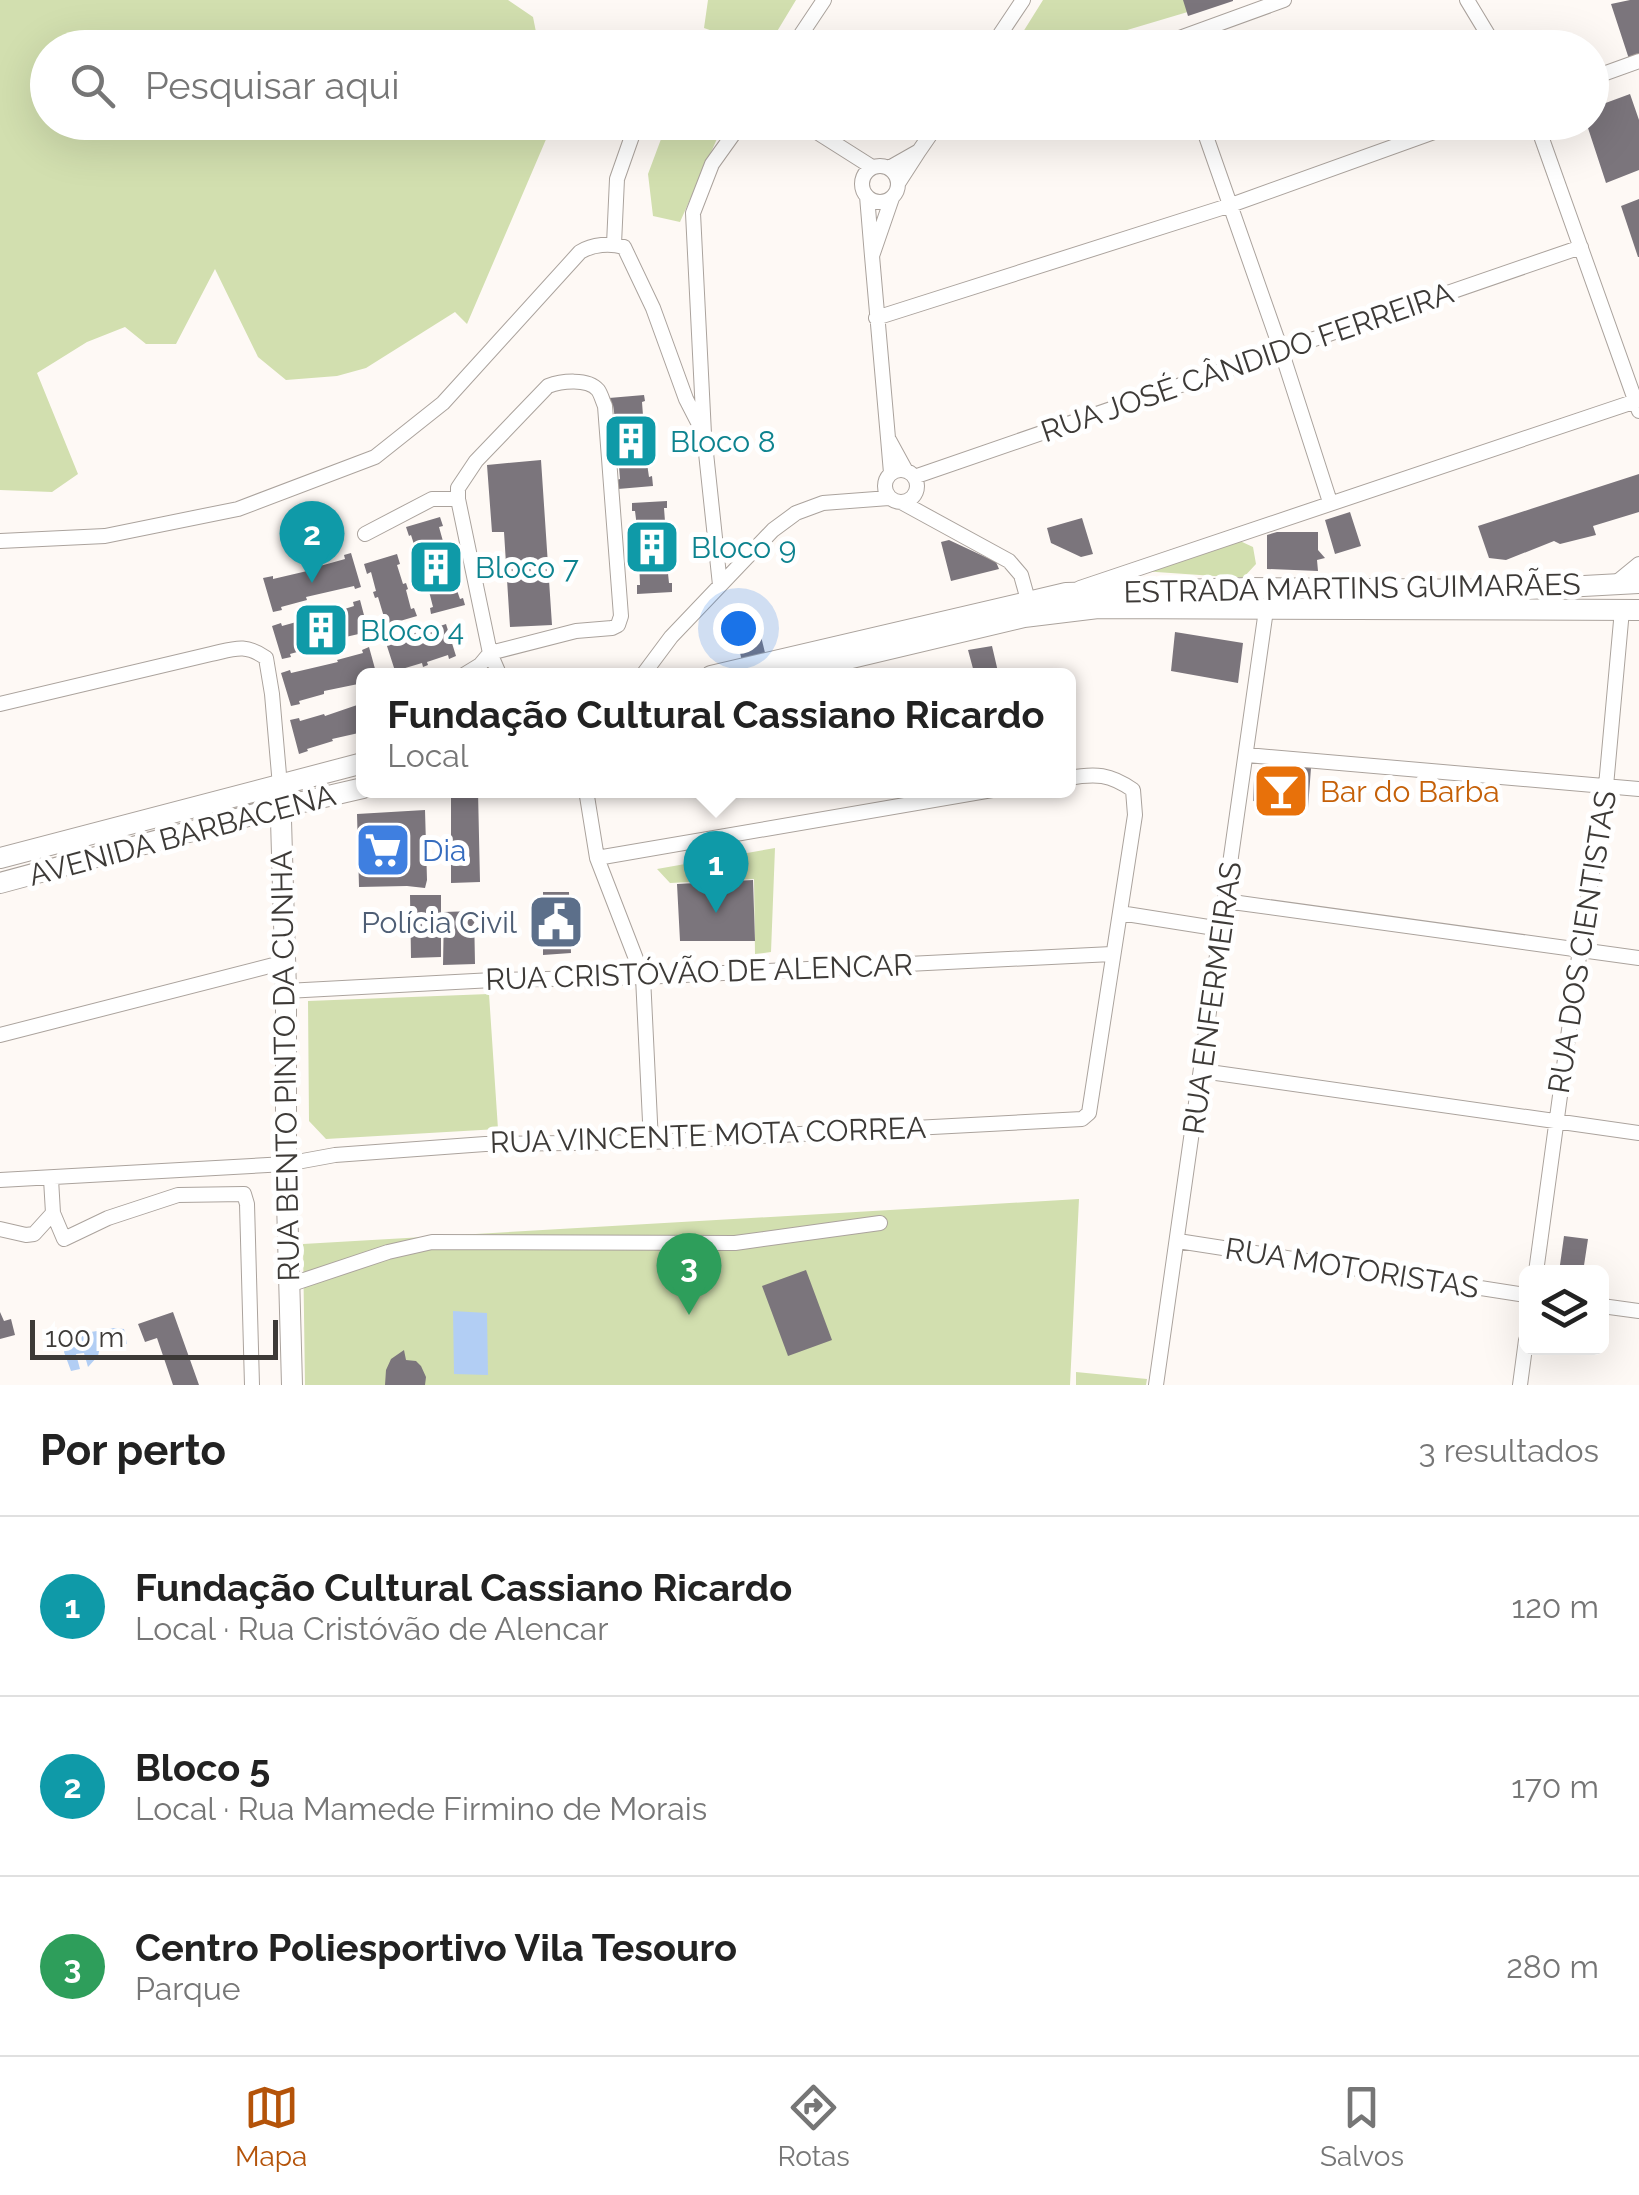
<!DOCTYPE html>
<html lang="pt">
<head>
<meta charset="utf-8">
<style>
  :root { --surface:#fff; --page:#f6f6f6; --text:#222; --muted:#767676; --line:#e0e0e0; --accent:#b45309 }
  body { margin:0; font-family:Raleway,sans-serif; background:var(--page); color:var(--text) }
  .controls { position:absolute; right:30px; bottom:30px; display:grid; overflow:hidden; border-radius:15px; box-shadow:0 10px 40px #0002 }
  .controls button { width:90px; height:90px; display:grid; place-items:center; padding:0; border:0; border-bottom:2px solid var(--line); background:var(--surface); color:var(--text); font:50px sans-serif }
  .scale { position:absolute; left:30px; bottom:25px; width:248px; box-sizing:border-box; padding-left:10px; border:5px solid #3d3a37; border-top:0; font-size:28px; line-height:35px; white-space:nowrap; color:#3d3a37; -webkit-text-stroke:8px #fff; paint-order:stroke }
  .you { position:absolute; left:738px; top:628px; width:35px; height:35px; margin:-25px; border:8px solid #fff; border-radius:50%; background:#1a73e8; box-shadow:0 0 0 15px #1a73e833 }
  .badge { display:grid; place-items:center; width:65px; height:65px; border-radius:50%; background:var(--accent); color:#fff; font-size:32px; font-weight:700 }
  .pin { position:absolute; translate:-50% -82px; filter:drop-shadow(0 2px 5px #0008) }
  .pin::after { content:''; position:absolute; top:52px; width:35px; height:30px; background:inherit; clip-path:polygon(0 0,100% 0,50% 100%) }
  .popup { position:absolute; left:356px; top:668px; width:720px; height:130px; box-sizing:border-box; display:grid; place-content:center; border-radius:15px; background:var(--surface); filter:drop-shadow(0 2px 8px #0005); font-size:32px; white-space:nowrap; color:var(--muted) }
  .popup b { font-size:38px; color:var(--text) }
  .popup::after { content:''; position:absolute; left:50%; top:100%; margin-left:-20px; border:20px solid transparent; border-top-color:var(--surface) }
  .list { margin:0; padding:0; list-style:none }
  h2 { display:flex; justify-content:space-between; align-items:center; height:130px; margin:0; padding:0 40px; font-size:42px }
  h2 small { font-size:32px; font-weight:400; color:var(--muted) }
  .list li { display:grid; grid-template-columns:65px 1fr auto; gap:30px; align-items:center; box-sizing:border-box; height:180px; padding:0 40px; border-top:2px solid var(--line) }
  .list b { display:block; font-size:38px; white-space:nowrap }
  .list p { margin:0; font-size:32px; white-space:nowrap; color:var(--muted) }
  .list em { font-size:32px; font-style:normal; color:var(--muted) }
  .icon { flex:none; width:55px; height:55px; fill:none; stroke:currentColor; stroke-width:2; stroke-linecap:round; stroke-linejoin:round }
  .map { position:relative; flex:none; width:1639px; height:1385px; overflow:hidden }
  .search { position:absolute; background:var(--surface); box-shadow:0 10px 40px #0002; left:30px; right:30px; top:30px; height:110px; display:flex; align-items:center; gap:25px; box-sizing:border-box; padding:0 35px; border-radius:55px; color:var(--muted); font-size:38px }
  .sheet { height:670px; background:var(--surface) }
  nav { display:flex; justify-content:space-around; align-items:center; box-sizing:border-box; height:140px; border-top:2px solid var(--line); background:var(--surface); font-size:28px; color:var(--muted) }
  nav a { display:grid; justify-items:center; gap:5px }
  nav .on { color:var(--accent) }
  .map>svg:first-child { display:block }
</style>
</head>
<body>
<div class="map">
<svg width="1639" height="1385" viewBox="0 0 1639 1385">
  <rect width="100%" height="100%" fill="#fef9f5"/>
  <path fill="#d2dfaf" d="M0,0H508L533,17L539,47L48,48V122L553,123L467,324L455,312L366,368L337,376L286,380L258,357L215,269L176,344H146L125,327L87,342L37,373L78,474L52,492L0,490Z
    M708,0H796L767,48L758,47L704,28Z
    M1043,0H1228L1070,47L1013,48Z
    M667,123H724L680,222L653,216L648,174Z
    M1240,541L1253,547L1256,564L1243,578L1142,571Z
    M775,848L771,952L755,954L754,879L670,883L657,869Z
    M489,994L498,1129L326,1139L309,1121L308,1001Z
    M1079,1199L1070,1385H305L303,1244Z
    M1076,1372L1147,1379L1146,1385H1076Z"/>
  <path fill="#b2cef4" d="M453,1311L487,1313L488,1375L454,1374Z
    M114,1328L124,1329L127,1344L100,1347L98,1356L88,1367L84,1353L76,1354L80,1369L71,1371L64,1352L68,1343L91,1332Z"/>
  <path fill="#7b757c" d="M1183,0H1233V1L1188,16Z
    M1630,0H1639V56L1629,59L1611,4Z
    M1630,94L1639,120V170L1606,183L1586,122H1592V108Z
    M1639,199V257H1638L1621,206Z
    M644,395L645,401L642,402L644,429H642L649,477L652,476L653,486L618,489L617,480L620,479L618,454L620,453L613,405L610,406L609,398Z
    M541,460L552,625L510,627L504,532H492L487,465Z
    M1639,474V512L1593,526L1596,535L1560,544L1554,541L1506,560L1489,558L1478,526Z
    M667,501V508H664L666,535H664L669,583H672V592L637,594V585H640L639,559H641L635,511H632V503Z
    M1350,512L1361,546L1335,554L1325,520Z
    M440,517L443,526L439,527L446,552L444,553L460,599L463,598L465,605L431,614L430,608L433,607L421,560H419L411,535L409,536L406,527Z
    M1082,518L1093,554L1081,557L1051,543L1047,528Z
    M1277,532H1318V550L1325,558L1317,560L1318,571L1267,569V535Z
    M949,540L996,562L999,569L951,581L941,542Z
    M351,553L361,587L355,589L354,586L306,597L307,600L281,607L282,610L273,612L263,578L273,576V579L320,568V566L345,559L344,555Z
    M397,554L400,564L397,565L403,584L406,583L408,589L406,590L411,609L414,608L417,616L383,626L381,618L384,617L378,597L375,598L373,592L376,591L371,572L367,574L364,564Z
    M360,600L369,634L363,636V633L315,644V647L290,654L291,657L282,659L272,626L281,623L282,626L307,619V621L354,606L353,602Z
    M755,611L766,657L742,662L733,620Z
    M446,624L456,656L449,659L448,655L427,662L428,665L423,667L422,663L402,669L403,672L396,674L386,643L392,641L393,644L411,639L409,635L418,632L419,636L438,630L437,627Z
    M1175,632L1243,643L1238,683L1171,671Z
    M992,646L999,676H975L968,650Z
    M369,647L377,676H363V683L324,691V694L299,701L300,704L291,706L281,673L290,670L291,673L338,662L337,660L363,653L362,650Z
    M363,703V732L332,739L333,741L307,749L308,751L299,754L290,720L299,718L300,721L324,714L325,716Z
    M1267,767L1311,768L1308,808L1253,801L1254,780Z
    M451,791H478L480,882L451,883Z
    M425,810L427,880L425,888L407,886L359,887L357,814Z
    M753,880L755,941H680L677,884Z
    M543,892H569L571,953L543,955Z
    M410,895H441V957L411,958Z
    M474,911L475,964L443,965L444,912Z
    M1564,1236L1588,1239L1583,1272H1559Z
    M806,1270L832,1340L788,1356L762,1286Z
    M0,1312L4,1321L11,1319L15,1335L0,1339Z
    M173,1312L199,1385H173L157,1338L145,1342L138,1324Z
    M404,1350L406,1360L416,1361L421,1366L426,1377L425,1385H385L386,1370L391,1359Z"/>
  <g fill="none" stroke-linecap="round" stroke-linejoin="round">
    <g stroke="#aba39d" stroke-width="16">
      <path id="street" d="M1467,0L1496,48
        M792,48L824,0
        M991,48L1023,0
        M1152,48L1284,0
        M1592,78L1639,61
        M801,122L872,167
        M1201,122L1281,350L1330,502
        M1536,122L1639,411
        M919,151L939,122
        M862 184a18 18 0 1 1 36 0a18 18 0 1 1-36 0Z
        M889,168L919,151L899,182
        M867,196L872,256L892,198
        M614,244L617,179L637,122
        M872,256L888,438
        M876,318L1231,205L1462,122
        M885 486a16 16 0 1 1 32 0a16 16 0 1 1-32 0Z
        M891,473L888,438L906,471
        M914,477L1581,247
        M903,503L1009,561L1021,575L1028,600
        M365,534L432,499H458
        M0,541L105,536L238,509L375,457L443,403L580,252C593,244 610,243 624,247L653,308L686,399L704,434
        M1617,582L1639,564
        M720,585L704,434L693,213L712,164L742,122
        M1080,588L1639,400
        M462,676L480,665L490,653L576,631L612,628L618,625L621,616L605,406C603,402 601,394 598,390C588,378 561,381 548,386L476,461L458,488V499L490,653L500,676
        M642,676L671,637L773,530L796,513L823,503L889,498
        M0,704L211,654C234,649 245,643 266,658L272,694L280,786
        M1247,755L1639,789
        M586,790L597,858L643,977L651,1142
        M597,858L992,790
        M1225,901L1639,958
        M1120,913L1221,929
        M286,991L493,980L643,977L1112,954
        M0,1035L285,962
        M1202,1071L1639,1133
        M51,1179L53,1213L64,1239L108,1218L178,1195L244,1194L247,1204L252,1385
        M0,1180L286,1164L335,1155L485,1144L651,1142L1082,1119L1089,1113L1135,815L1133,790C1110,774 1096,773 1068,778
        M0,1229L26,1235L34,1234L53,1213
        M1178,1241L1526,1295
        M1536,1272L1580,949L1606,786L1622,610
        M289,1285L388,1252L432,1242L735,1243L880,1223
        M1602,1306L1639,1311
        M1156,1385L1266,610
        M1520,1385L1526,1340"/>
    </g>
    <g stroke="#aba39d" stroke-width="22">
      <path id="secondary" d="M711,676L1066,593L1250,588L1510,590L1639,583
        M790,676L843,660L1024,617L1098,608L1639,610
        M280,786L286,991V1164L292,1385
        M0,858L363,763
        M0,883L281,807L363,788"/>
    </g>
    <use href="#street" stroke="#fff" stroke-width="14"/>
    <use href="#secondary" stroke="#fff" stroke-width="20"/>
  </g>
  <defs>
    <g id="building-square" transform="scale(2.875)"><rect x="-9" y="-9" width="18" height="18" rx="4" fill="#0f9aa8" stroke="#fff"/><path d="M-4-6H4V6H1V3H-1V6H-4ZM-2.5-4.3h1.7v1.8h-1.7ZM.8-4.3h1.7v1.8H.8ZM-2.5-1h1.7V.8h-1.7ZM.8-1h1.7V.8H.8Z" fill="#fff"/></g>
    <g id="bar-square" transform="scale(2.875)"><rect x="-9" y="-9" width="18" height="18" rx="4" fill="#e8710a" stroke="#fff"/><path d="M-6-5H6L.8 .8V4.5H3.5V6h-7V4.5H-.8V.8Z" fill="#fff"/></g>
    <g id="supermarket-square" transform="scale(2.875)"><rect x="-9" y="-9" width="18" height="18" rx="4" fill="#3f7fe0" stroke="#fff"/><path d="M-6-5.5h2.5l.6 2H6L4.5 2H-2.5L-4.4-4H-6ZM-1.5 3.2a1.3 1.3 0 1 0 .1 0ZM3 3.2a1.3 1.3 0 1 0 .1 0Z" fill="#fff"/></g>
    <g id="civic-square" transform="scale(2.875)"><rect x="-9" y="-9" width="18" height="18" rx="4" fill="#5c6f8a" stroke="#fff"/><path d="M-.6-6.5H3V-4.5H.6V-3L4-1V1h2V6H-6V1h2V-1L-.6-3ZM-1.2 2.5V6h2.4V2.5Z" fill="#fff"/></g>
  </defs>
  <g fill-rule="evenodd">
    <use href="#building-square" x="631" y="441"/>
    <use href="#building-square" x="652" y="547"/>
    <use href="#building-square" x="436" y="567"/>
    <use href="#building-square" x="321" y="630"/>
    <use href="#bar-square" x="1281" y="791"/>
    <use href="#supermarket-square" x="383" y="850"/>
    <use href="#civic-square" x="556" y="922"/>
  </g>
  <g text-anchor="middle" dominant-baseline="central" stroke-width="10" stroke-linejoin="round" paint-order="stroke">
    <g font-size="30" fill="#3d3a37" stroke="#fff">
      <text transform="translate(1247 362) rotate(-19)">RUA JOSÉ CÂNDIDO FERREIRA</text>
      <text transform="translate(1352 588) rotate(-1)">ESTRADA MARTINS GUIMARÃES</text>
      <text transform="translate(182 835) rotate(-15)">AVENIDA BARBACENA</text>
      <text transform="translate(1582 942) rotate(-81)">RUA DOS CIENTISTAS</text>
      <text transform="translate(699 972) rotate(-2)">RUA CRISTÓVÃO DE ALENCAR</text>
      <text transform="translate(1212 998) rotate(-82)">RUA ENFERMEIRAS</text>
      <text transform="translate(285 1066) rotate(-91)">RUA BENTO PINTO DA CUNHA</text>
      <text transform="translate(708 1135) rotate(-2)">RUA VINCENTE MOTA CORREA</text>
      <text transform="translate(1352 1268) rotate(9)">RUA MOTORISTAS</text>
    </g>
    <g font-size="30" fill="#0d838f" stroke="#fff" text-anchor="start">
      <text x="670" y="441">Bloco 8</text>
      <text x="691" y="547">Bloco 9</text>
      <text x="475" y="567">Bloco 7</text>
      <text x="360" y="630">Bloco 4</text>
    </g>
    <g font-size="30" fill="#c56008" stroke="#fff" text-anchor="start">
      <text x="1320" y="791">Bar do Barba</text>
    </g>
    <g font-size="30" fill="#366cbe" stroke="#fff" text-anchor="start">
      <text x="422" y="850">Dia</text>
    </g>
    <g font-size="30" fill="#4e5e75" stroke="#fff" text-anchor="end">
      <text x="517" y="922">Polícia Civil</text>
    </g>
  </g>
</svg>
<div class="controls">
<button><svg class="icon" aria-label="layers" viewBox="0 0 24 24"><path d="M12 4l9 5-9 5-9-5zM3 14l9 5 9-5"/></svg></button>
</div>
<div class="scale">100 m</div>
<div class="you"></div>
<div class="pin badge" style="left:716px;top:913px;background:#0f9aa8">1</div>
<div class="popup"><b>Fundação Cultural Cassiano Ricardo</b>Local</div>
<div class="pin badge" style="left:312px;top:583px;background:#0f9aa8">2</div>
<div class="pin badge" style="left:689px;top:1315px;background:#2e9e5b">3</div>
<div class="search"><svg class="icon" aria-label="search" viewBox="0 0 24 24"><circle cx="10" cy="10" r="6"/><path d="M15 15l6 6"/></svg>Pesquisar aqui</div>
</div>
<section class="sheet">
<h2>Por perto<small>3 resultados</small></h2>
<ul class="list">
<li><span class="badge" style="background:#0f9aa8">1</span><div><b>Fundação Cultural Cassiano Ricardo</b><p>Local · Rua Cristóvão de Alencar</p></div><em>120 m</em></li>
<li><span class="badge" style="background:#0f9aa8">2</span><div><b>Bloco 5</b><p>Local · Rua Mamede Firmino de Morais</p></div><em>170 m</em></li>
<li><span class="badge" style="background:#2e9e5b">3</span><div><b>Centro Poliesportivo Vila Tesouro</b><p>Parque</p></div><em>280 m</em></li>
</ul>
</section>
<nav>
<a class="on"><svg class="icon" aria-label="map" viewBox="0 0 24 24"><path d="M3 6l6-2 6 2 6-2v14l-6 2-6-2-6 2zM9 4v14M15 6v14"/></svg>Mapa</a>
<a><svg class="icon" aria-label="directions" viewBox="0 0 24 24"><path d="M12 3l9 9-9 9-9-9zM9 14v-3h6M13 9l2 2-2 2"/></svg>Rotas</a>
<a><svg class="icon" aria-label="saved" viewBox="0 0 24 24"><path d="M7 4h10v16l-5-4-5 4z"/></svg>Salvos</a>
</nav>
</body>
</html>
